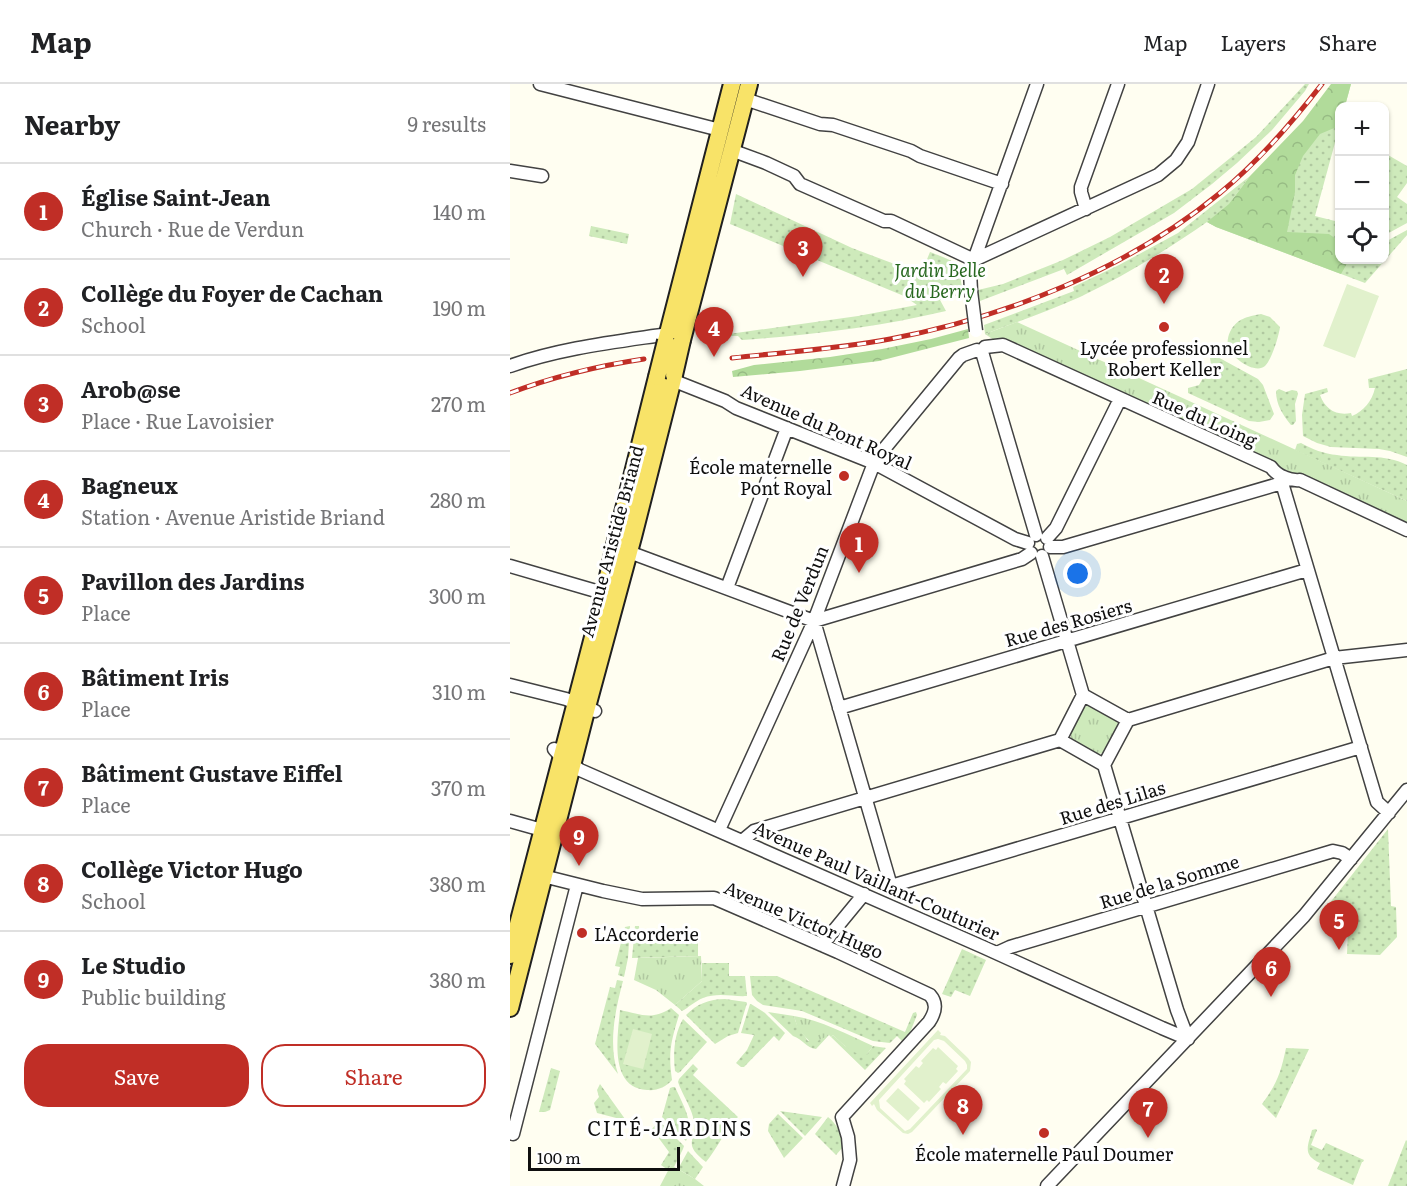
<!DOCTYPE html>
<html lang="en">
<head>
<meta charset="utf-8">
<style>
  :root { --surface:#fff; --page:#f2f2f2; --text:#202124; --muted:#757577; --line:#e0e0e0; --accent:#c02e26 }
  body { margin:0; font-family:Literata,serif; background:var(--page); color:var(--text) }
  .controls { position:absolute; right:18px; top:18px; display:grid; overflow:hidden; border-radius:12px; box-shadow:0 2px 4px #0004 }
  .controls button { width:54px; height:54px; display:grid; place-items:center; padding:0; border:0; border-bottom:2px solid var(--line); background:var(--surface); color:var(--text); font:30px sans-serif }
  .scale { position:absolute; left:18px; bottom:15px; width:152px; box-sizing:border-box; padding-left:6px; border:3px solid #0f0f0f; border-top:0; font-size:16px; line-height:21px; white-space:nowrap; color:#0f0f0f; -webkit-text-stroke:4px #fff; paint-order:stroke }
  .you { position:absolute; left:568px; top:490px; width:21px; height:21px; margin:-15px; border:4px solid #fff; border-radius:50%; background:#1a73e8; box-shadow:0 0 0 9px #1a73e833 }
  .badge { display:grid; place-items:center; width:39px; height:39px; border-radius:50%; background:var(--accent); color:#fff; font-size:20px; font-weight:700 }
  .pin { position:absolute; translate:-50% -50px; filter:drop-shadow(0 2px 3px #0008) }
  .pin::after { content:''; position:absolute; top:32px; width:21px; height:18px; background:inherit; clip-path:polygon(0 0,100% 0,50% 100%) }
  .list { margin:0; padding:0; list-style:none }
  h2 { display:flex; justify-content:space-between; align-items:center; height:78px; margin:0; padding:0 24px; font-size:26px }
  h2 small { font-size:20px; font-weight:400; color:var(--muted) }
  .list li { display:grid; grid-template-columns:39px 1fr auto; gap:18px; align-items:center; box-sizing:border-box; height:96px; padding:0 24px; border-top:2px solid var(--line) }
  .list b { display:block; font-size:22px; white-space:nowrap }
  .list p { margin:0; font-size:20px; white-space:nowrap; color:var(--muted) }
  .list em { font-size:20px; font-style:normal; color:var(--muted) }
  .actions { display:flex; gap:12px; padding:18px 24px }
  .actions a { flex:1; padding:14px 0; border:2px solid var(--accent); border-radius:24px; text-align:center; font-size:21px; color:var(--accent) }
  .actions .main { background:var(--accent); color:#fff }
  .icon { flex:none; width:33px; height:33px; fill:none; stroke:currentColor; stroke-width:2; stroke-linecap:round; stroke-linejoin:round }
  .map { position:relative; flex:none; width:897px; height:1102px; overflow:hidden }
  header { display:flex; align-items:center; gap:36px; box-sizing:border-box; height:84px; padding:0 30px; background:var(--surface); border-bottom:2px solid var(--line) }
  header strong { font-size:28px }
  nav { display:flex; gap:33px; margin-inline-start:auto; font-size:21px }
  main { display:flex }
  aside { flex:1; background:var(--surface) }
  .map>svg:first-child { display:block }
</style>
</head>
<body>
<header>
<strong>Map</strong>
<nav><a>Map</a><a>Layers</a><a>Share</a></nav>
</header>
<main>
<aside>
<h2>Nearby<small>9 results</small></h2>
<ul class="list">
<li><span class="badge">1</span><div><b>Église Saint-Jean</b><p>Church · Rue de Verdun</p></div><em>140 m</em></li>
<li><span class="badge">2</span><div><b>Collège du Foyer de Cachan</b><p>School</p></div><em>190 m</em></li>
<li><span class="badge">3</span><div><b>Arob@se</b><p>Place · Rue Lavoisier</p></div><em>270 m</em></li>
<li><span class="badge">4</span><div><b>Bagneux</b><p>Station · Avenue Aristide Briand</p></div><em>280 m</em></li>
<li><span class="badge">5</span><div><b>Pavillon des Jardins</b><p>Place</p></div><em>300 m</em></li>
<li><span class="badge">6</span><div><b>Bâtiment Iris</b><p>Place</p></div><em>310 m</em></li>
<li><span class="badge">7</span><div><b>Bâtiment Gustave Eiffel</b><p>Place</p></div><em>370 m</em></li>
<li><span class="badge">8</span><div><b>Collège Victor Hugo</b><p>School</p></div><em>380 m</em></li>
<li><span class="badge">9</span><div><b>Le Studio</b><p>Public building</p></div><em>380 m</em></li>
</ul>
<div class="actions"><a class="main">Save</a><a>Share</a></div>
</aside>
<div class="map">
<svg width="897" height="1102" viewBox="0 0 897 1102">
  <defs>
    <pattern id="grass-dots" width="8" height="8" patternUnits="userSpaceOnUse" patternTransform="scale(1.5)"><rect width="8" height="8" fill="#ceeabb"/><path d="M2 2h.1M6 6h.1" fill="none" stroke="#b0c8a0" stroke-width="1.8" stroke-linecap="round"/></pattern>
    <pattern id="forest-crowns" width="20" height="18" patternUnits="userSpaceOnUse" patternTransform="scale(1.5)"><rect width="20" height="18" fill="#b1db9a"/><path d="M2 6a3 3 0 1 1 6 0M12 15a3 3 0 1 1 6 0" fill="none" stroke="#97bb84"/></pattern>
    <pattern id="park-tufts" width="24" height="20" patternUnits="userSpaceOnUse" patternTransform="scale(1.5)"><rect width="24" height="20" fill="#ceeabb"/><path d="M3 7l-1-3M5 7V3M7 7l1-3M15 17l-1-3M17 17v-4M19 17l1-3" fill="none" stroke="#b0c8a0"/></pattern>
  </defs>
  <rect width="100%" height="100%" fill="#fffef1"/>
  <path fill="url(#grass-dots)" d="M795,0H799L795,7L762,46L727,79L702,100L664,129L557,191L554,185L470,217L468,206L493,200L553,176L600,153L682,105L746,53Z
    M825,0H841L835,22H830L829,44L805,132L829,138L830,176H874L875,158L897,146V151L855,199L706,143L697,138C657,166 614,192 570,213C539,227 507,238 475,250L474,241L564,207L563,203L609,181L668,149L740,92L722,116L760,81Z
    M878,71L897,82V99L887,113L897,120V139L875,151L874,72Z
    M226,110L342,164L411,190L420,168C451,180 448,177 453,210L430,216L436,227C369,243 301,251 232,256L228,252H219V250L348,232L407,221L394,212L220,140Z
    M81,142L119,150L117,160L79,152Z
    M751,230L760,233L770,243C769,252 761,277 755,282C745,291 720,273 718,262C717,258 718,252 720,248C727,234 737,233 751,230Z
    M704,271L748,295L753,301L764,330L760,336L749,338L739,337L678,309V304L689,301L701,280L700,274Z
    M897,285V373L880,367L869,365L821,363L807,359L793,352L792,331L795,310L817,304L818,308L810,311C815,325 826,332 841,329L842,332C854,327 862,317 865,304H859L858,295Z
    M769,305L776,308L782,306L787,307L788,310L785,320L786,337L783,341H781C773,331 766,321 766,307Z
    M791,359C802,365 814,370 827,371C851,375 874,369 897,381V417L785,366L787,360Z
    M878,745L881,822L886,823L887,853L870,871L837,870L839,820H819Z
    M120,842L118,874L114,893L108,891L110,883L105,882L115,843Z
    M125,842H129L130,859L188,858V872L122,874Z
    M452,865L476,876L460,912L445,906L441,913L432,910Z
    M192,879H219V892H235L237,912C223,913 208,908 193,914C185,917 178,924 172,927L165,921L192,897Z
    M240,892H267L395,948L403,929L406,928L407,931L399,951L392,957L387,952L380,959L363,957L292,927L253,921L247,917L242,911Z
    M107,896L113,897C105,927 98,960 108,990L85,960L100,903L105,904Z
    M215,915L236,918L237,919L228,949L218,952L205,960L176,931C187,920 199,915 215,915Z
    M241,920L255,929L275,949L269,957L264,952L234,983H231L226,979L237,966L244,951L231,949L240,920Z
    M161,924L169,931C161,958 158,967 162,996C156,1003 147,1007 137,1006C98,1004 108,950 110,926C130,930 142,937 161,924Z
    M258,928L284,932C288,947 291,945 298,957L319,951L306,965C296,964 293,955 283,952Z
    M173,935L197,958L170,988L168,989L165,987C163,970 164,950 173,935Z
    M323,951L335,962L357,970L363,962L376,964L355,986L321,953Z
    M776,964L799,965L766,1034L752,1020C767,1000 771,988 776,964Z
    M183,980L188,985L183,991L228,1033C216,1044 207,1065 196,1078C169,1058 190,1056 183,1033C180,1021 172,1010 168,998L169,995Z
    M41,984L50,987L40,1026L35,1028H29Z
    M90,1000L115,1035L114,1036L87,1029L84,1019L89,1013L87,1006Z
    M163,1003H165C173,1021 185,1039 176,1057L152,1033L160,1004Z
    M270,1027L312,1033L295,1052Z
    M268,1030L293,1054L274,1074L258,1047L259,1040Z
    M318,1033C328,1041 332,1051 333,1063L326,1071L305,1050Z
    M148,1038H150L174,1062L173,1065L164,1083L161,1081L158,1086L151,1081L159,1068L142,1045Z
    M806,1045L807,1046L801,1061L812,1066L816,1059L854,1076L853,1078H852L843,1101L807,1085L810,1079C792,1071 798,1062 802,1046Z
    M896,1056L897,1057V1102H878Z
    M178,1067L193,1083L185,1095L168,1085Z"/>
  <path fill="url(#forest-crowns)" d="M821,0H841L835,22H830L829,42L810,50L793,72L785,91V108L777,148L819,150L829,157L830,176H839L831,190L706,143L697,138L719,120L740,92L793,37Z
    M458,245L459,254L369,277L290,287L223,293L222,287L244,281L320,273L372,265L421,255Z"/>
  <path fill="url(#park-tufts)" d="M507,238L897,417V441L499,260L484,256L475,250Z
    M578,621L581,622L607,637L608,640L596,665L593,669L588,670L584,669L561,655C559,644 568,627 578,621Z
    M191,872L192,897L165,921L146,906L124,896L128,874Z
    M284,932C310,936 339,951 363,962L357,970C344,973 333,960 323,951L321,953L319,951L302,960L288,945Z
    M161,1081L185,1095L194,1102H150Z"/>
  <path fill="#e1f1cc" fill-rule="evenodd" d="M837,200L869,212L845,274L813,262Z
    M123,945L142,950L133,985L113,980Z
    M428,946L431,949L430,951L435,952L458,974L461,978L460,987L402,1048L398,1050L393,1049L367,1026L364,1020L362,1022L360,1019ZM428,955L434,957L455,977L457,981V985L400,1045L395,1047L370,1024L369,1016L424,956Z
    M428,963L448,982L446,985L448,987L436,1000L433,998L429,1003L431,1005L419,1018L417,1016L414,1019L394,1000L396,997L394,995L406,982L409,984L413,979L411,977L423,964L426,966Z
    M388,1004L410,1024L398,1037L376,1017Z"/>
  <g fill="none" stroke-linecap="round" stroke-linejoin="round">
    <g stroke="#424242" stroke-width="15">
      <path id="minor" d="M30,0L210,46
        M235,15L310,40L323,41L401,67L410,72L492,100
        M221,66L256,79L284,92L290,100L374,137H381L464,176
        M0,87L32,92
        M576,125L571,108V103L608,0
        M464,176L648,91L666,76L678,58L698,0
        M461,207L460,187L527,0
        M475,263L493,261L761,383C767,392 780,397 790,396L897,446
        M472,268L526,451
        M0,282C51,264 105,258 158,250
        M162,296L215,317L226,324L364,379L505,455L518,459
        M774,393L772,399L867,718L879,729
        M537,454L546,444L610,315
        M540,463H553L772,399
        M119,468L304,537
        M532,472L573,611
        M0,482L86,507
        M217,504L277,344
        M304,537L381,802
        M304,537L512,475L521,469
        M0,601L56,615L85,627
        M573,611L550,656L594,681L618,636
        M573,611L618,636
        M329,624L797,486
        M618,636L824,574L897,566
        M44,665L52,674L70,686L473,863L652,944L678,955
        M594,681L667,926L678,955
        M0,737L25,744
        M209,746L304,537L364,379L370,370L449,274L453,271L467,266
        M232,757L244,747L550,656
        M33,792L93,807L132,815L204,814L328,868L420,911C428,920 425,929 419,938L332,1033L338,1053L340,1076L333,1102
        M381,802L851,663
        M312,861L354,810
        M487,869L500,863L823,767L832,769L841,775
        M0,1049L3,1050L67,801
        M537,1102L794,832L897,706"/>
    </g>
    <g stroke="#202020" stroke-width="20">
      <path id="major" d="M172,256L239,0
        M156,257L222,0
        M0,871L94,511L105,461L147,293
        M0,924L77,623L123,453L164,291"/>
    </g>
    <use href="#minor" stroke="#fff" stroke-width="12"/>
    <use href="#major" stroke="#f8e368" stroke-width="16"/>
    <g stroke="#c02e26" stroke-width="5">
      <path id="rail" d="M222,274C275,268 328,265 380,255C496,233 618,185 710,109C749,77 781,40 812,0
        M0,309C45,292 87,282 134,275"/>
    </g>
    <use href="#rail" stroke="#fff" stroke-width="3" stroke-dasharray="9" stroke-linecap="butt"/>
    <g stroke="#424242" stroke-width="15" stroke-linecap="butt">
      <path id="minor-bridge" d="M461,207L466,247"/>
    </g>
    <g stroke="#202020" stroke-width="20" stroke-linecap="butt">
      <path id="major-bridge" d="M164,291L172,256
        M147,293L156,257"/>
    </g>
    <use href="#minor-bridge" stroke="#fff" stroke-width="12"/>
    <use href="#major-bridge" stroke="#f8e368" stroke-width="16"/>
  </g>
  <g fill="#c02e26" stroke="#fff" stroke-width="2">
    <circle cx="654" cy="243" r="6"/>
    <circle cx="334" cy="392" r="6"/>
    <circle cx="72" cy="849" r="6"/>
    <circle cx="534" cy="1049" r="6"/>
  </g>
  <g text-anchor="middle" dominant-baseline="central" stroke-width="6" stroke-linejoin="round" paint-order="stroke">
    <g font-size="18" font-style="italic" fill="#27681f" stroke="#fff">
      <text x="430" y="185">Jardin Belle<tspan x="430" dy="21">du Berry</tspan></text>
    </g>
    <g font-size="18" fill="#0f0f0f" stroke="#fff">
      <text x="654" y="263">Lycée professionnel<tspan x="654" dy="21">Robert Keller</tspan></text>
      <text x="322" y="382" text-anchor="end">École maternelle<tspan x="322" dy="21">Pont Royal</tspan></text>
      <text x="84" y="849" text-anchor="start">L'Accorderie</text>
      <text x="534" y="1069">École maternelle Paul Doumer</text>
    </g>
    <g font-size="18" fill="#0f0f0f" stroke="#fff">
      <text transform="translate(695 334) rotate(24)">Rue du Loing</text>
      <text transform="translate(317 342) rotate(24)">Avenue du Pont Royal</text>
      <text transform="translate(101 457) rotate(-75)">Avenue Aristide Briand</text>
      <text transform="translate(289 519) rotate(-68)">Rue de Verdun</text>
      <text transform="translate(558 538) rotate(-16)">Rue des Rosiers</text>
      <text transform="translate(602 718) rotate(-17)">Rue des Lilas</text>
      <text transform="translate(367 796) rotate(24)">Avenue Paul Vaillant-Couturier</text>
      <text transform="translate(659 797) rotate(-17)">Rue de la Somme</text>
      <text transform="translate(294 835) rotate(23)">Avenue Victor Hugo</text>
    </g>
    <g font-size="20" letter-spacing="1.5" fill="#0f0f0f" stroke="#fff">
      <text x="160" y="1043">CITÉ-JARDINS</text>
    </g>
  </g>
</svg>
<div class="controls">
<button>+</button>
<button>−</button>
<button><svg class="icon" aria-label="locate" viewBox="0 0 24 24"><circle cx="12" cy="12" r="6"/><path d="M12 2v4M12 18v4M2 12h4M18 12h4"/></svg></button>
</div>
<div class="scale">100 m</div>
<div class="you"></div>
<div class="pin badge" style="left:349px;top:489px">1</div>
<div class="pin badge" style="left:654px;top:220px">2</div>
<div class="pin badge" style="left:293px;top:193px">3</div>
<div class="pin badge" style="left:204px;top:273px">4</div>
<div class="pin badge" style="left:829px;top:866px">5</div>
<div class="pin badge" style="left:761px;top:913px">6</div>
<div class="pin badge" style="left:638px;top:1054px">7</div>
<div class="pin badge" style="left:453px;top:1051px">8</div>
<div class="pin badge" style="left:69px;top:782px">9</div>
</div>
</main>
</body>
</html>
